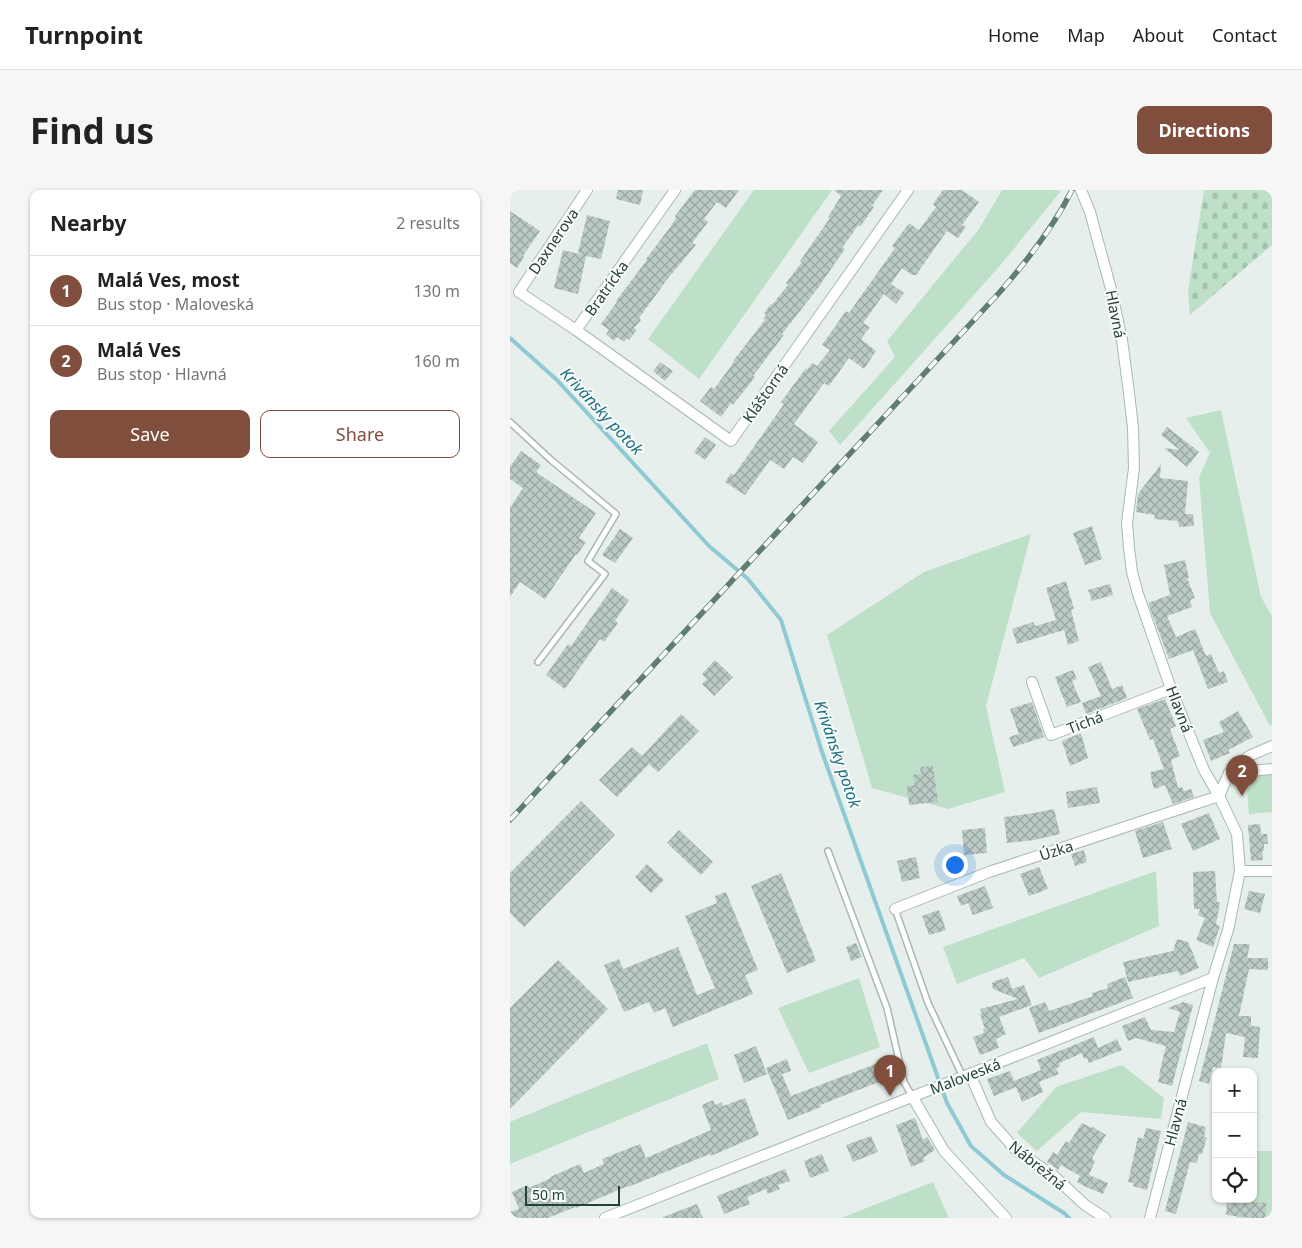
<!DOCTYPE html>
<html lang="en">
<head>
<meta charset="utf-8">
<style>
  :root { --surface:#fff; --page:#f6f6f6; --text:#222; --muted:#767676; --line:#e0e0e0; --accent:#804e3d }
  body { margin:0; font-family:"Noto Sans",sans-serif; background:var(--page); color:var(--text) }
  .controls { position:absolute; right:15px; bottom:15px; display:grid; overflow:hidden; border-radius:10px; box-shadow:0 1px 4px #0004 }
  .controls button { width:45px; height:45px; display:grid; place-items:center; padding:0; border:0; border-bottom:1px solid var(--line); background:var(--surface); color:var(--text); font:25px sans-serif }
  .scale { position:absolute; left:15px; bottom:12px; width:95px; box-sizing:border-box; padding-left:5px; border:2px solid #24423a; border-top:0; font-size:14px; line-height:18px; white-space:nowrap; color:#24423a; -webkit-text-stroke:4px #f7fbf9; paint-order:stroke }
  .you { position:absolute; left:444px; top:674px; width:18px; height:18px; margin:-12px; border:4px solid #fff; border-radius:50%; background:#1a73e8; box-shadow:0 0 0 8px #1a73e833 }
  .badge { display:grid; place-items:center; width:32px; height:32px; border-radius:50%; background:var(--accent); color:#fff; font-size:16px; font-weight:700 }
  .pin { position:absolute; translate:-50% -41px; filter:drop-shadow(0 1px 2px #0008) }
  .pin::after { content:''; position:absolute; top:26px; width:18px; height:15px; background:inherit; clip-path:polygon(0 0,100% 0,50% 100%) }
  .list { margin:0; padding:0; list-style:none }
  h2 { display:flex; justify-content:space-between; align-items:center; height:65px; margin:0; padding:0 20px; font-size:21px }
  h2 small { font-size:16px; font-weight:400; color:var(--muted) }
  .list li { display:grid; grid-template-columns:32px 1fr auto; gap:15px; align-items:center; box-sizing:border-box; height:70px; padding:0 20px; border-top:1px solid var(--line) }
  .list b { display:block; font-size:19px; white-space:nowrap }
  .list p { margin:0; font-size:16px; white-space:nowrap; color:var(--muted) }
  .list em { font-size:16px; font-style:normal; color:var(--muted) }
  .actions { display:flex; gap:10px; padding:15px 20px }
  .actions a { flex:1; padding:11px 0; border:1px solid var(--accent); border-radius:10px; text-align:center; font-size:18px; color:var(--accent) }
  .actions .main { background:var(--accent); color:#fff }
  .icon { flex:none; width:28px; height:28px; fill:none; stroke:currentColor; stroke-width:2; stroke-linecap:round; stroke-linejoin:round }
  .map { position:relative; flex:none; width:762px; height:1028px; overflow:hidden; border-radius:10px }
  header { display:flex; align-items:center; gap:30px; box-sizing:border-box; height:70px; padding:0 25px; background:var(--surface); border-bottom:1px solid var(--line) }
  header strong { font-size:24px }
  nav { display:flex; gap:28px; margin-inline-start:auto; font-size:18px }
  .intro { display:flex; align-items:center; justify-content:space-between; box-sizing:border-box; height:120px; padding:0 30px }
  h1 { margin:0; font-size:35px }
  .button { padding:12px 22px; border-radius:10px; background:var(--accent); color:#fff; font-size:18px; font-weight:700 }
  main { display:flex; gap:30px; padding:0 30px }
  aside { flex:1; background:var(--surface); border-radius:10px; box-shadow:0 1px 4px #0004 }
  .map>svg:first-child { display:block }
</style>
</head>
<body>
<header>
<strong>Turnpoint</strong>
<nav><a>Home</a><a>Map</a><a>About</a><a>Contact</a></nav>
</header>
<div class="intro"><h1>Find us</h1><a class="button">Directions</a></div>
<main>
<aside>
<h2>Nearby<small>2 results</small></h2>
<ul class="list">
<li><span class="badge">1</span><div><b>Malá Ves, most</b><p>Bus stop · Maloveská</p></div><em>130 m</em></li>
<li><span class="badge">2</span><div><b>Malá Ves</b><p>Bus stop · Hlavná</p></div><em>160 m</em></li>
</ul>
<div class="actions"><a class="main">Save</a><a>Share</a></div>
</aside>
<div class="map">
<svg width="762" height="1028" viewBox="0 0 762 1028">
  <defs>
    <pattern id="cemetery-stones" width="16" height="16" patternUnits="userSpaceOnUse" patternTransform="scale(1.25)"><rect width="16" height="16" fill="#bfe0c8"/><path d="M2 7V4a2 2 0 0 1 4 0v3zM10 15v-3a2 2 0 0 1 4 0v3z" fill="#a4c1ad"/></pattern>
    <pattern id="building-cross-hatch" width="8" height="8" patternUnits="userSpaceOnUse" patternTransform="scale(1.25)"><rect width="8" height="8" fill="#bbcac4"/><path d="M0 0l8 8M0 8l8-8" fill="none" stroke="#98a6a0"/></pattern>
  </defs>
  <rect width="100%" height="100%" fill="#e6efeb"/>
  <path fill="url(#cemetery-stones)" d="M694,0H762V55L680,125L678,101Z"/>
  <path fill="#bfe0c8" d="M244,0H322L189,189L138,149Z
    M492,0H549L550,2L489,77L330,255L319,241L385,167L377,151L469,39Z
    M711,220L751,407L762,426V535L760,536L700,423L689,287L700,263L676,228Z
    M521,344L476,516L495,602L438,619L362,598L317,445L414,382Z
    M762,584V622L739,624L736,585Z
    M646,681L649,736L529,788L514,768L447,794L433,757Z
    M349,788L370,857L299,883L268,818Z
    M197,853L209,889L0,974V932L75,901Z
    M612,875L654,908L651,929L571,922L527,961L507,943L546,897Z
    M743,961H762V1028H726L729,1009H743Z
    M423,992L439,1028H331Z"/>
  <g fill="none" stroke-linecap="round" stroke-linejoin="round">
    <path stroke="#8ec9d4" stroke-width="4" d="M0,148L47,190L199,356L238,389L271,430L312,562L437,913L461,956L494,985L554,1023L559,1028"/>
  </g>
  <path fill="url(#building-cross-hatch)" d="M108,0H133L130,15L106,9Z
    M185,0H229L216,18L207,12L194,29L198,32L182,53L186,55L159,87L129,128L131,130L124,138L127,140L119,150L117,148L114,152L107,147L104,151L96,144L99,140L91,134L107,112L106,111L137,70L136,69L161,36L166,28L165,26Z
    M324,0H373L362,16L364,17L350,37L348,35L342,44L332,58L335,59L308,98L272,144L274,145L243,186L245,187L223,215L221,213L211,227L190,211L201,197L204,199L224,172L223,171L255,130L253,129L256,125L254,123L261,114L262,115L278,95L276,93L292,72L290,71L320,28L318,27L331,6Z
    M433,0H452L469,12L452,35L456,37L448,48L437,41L406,85H402L392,78L381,94L394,103L386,114L374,104L353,133L360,137L351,149L366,161L354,179L339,168L319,196L314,193L284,234L308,252L293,273L283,267L274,279L260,270L235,305L215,292L221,283L224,285L274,214L271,212L296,178L297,180L302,173L307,176L320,160L312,155L336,121L339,123L385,58L382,56L399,33L409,40L426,17L423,14Z
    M0,21L30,41L13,66L14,67L7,78L0,73Z
    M77,25L100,31L91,69L76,66L68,104L44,98L53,60L73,65L68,63Z
    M150,172L163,181L155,191L143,181Z
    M657,237L688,261L689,262L677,277L654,258L670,260L651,245Z
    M195,247L206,255L195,270L184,262Z
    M11,261L31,275L26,282L86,323L69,348L76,352L67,365L66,364L35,409L10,392L0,407V318L13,298L0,289V277Z
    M651,274L650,288L678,291L675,324H683L684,336L669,337L668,331L644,329L645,325L626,322L628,304Z
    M582,336L592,369L575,375L563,343Z
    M110,339L123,348L105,373L92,365Z
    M675,370L679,388H677L685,408L680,410L682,417L657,426L666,447L685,439L696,466L701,464L709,483L714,481L718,492L698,499L683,460L659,469L638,413L660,405L654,375Z
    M556,391L564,419L561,420L569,451L558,455L554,440L507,454L502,439L523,432L525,436L546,430L536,398Z
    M600,394L603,405L582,411L578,400Z
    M102,398L119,410L105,431L108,433L94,452L90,449L55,499L36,485L58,454L61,456Z
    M205,470L223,487L204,506L192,494L197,489L192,484Z
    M591,472L602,499L612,495L617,508L576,524L572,513L591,506L578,477Z
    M563,480L567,489L562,491L571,512L557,517L545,487Z
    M655,509L666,536L660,539L670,566L661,570L668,598L672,597L674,601L681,599L684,607L663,614L655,595L645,599L643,596L640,582L654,579L643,549L640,550L627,519Z
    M522,512L534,547L503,557L499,547L509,544L500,519Z
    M728,521L743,547L718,560L720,563L701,571L693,550L714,542L709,532Z
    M171,524L189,541L148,582L139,574L107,607L89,590L122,557L132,566Z
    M571,543L578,568L560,576L552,551Z
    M423,576L428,612L399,615L397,596L405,595L403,585L411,584L410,577Z
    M587,597L590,613L558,618L556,602Z
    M71,611L105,645L14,737L0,723V683Z
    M544,619L550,644L524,650L497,653L494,627L524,623Z
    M699,623L710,649L683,661L671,634Z
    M653,632L662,659L633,668L625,641Z
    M750,634L751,644H757L758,654H754V661H752L753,670L741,671L738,635Z
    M475,638L477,663L454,665L452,640Z
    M169,640L203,672L191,685L157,653Z
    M574,660L577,672L565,676L561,664Z
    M406,667L410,688L392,692L387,671Z
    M137,674L154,690L141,703L125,687Z
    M529,677L538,699L519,706L510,684Z
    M705,681L707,712H710L706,734L710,736L703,757L686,750L695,728L688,725L690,719H684L683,682Z
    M271,683L306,771L277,783L241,696Z
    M475,696L483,718L463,725L458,713L451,716L447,706Z
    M739,701L755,704L750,723L734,719Z
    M216,702L248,780L235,785L243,804L163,837L155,818L144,823L139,812L114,822L94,775L109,769L113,779L168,757L187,805L205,798L175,726L207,713L205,706Z
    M429,720L436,740L419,745L412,726Z
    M667,749L678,752L689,778L670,786L668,781L618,792L613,772L663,761Z
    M346,753L352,767L341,771L336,757Z
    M724,754H740L737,768H758V780L739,779L729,826H741V836L750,837L748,868L733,867L735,847L716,843L711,878L703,877L699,894L689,891Z
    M48,770L98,819L0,919V818Z
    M498,787L502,799L514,795L522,815L489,827L496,844L486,849L489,858L470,865L463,847L474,843L473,839H475L470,824L472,823L470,819L508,809L483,799L482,793L487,790H489Z
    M615,787L623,808L529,843L519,818L535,812L539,821L583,806L582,803L598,798L597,794Z
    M673,812L683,815L662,896L648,892L650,885H649L656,856L626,848L618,851L612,836L635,827L641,840L664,842L670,822L658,818Z
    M584,847L588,858L607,849L612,860L579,873L577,868L574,869L572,863L549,873L550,877L546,878L549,884L529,892L533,902L512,912L506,897L484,906L477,889L500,881L504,891L531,880L527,870Z
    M246,856L257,884L234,893L224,865Z
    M277,869L281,881L272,884L281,906L368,873L374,890L310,915L311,917L278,930L256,878Z
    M235,908L249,945L201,966L200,964L118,997V996L66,1018L65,1017L38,1028H0V1022L9,1019L2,1002L18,995L19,998L41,988L40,987L70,974L74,983L94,974L92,969L130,954L136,968L201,940L192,915L203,910L205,915L212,912L213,916Z
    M405,928L413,950L417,947L425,960L413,968L415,971L401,977L386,935Z
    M678,932L696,937L694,947H697L692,964H689L687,973L680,972L666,1024L655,1021Z
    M572,933L582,938L583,937L596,945L582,968L585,971L579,985L598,993L593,1004L574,996L567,992L570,986L551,975L548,980L537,972L543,962L547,965L556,951L559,953Z
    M636,938L651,941L637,1000L623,996L624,993L618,992L628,947L633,949Z
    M361,946L368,962L343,972L336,955Z
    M312,964L319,981L300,988L294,971Z
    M275,979L280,991L268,995L270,999L258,1004L256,999L237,1007L240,1014L214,1024L207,1006Z
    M717,1010L756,1013L755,1028H743L716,1025Z
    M187,1014L193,1028H153V1027Z"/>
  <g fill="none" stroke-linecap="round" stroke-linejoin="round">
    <g stroke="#a8b8b2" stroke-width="8">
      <path id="lane" d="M0,232L41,270L106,324L78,371L95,384L28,472
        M318,661L377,818L394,892L402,906
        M385,719L418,813L453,887"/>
    </g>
    <g stroke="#a8b8b2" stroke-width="12">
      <path id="street" d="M77,0L9,102L66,140L165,0
        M571,0L580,22L601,99L612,150L619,203L623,238L624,278L617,333L619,358L622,382L628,404L661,499L694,580L709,606L727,644L730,681L718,740L703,788L640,1028
        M66,140L221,251L398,0
        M522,492L541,545L661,499
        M719,583L762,579
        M709,606L719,583L739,566L762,556
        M730,681H762
        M385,719L479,682L709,606
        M460,884L481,932L507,961L544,986L575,1015L595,1028
        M402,906L434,961L496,1028
        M95,1028L703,788"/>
    </g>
    <use href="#lane" stroke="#fff" stroke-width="5"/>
    <use href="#street" stroke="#fff" stroke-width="10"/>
    <g stroke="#5f7d75" stroke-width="5.5">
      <path id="rail" d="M0,630L489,103C517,71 543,38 562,0"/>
    </g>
    <use href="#rail" stroke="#f7fbf9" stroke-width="4" stroke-dasharray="11" stroke-linecap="butt"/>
  </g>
  <g text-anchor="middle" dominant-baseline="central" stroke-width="4" stroke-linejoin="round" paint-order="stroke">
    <g font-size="15" fill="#24423a" stroke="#f7fbf9">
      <text transform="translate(43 51) rotate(-56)">Daxnerova</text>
      <text transform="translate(96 98) rotate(-55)">Bratrícka</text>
      <text transform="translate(606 124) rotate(79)">Hlavná</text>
      <text transform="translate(255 203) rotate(-55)">Kláštorná</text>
      <text transform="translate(670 519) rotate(69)">Hlavná</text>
      <text transform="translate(575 532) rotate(-21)">Tichá</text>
      <text transform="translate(546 660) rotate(-18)">Úzka</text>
      <text transform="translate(455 886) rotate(-21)">Maloveská</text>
      <text transform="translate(665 932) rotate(-75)">Hlavná</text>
      <text transform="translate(528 975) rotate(39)">Nábrežná</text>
    </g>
    <g font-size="16" font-style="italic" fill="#1c6f80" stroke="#f7fbf9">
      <text transform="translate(92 221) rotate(47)">Krivánsky potok</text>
      <text transform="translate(328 564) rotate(71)">Krivánsky potok</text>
    </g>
  </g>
</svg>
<div class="controls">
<button>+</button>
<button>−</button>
<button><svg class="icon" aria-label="locate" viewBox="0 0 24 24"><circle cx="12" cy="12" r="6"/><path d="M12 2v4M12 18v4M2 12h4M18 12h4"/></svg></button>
</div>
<div class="scale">50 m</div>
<div class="you"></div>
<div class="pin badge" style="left:380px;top:906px">1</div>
<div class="pin badge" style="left:732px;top:606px">2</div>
</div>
</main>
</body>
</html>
